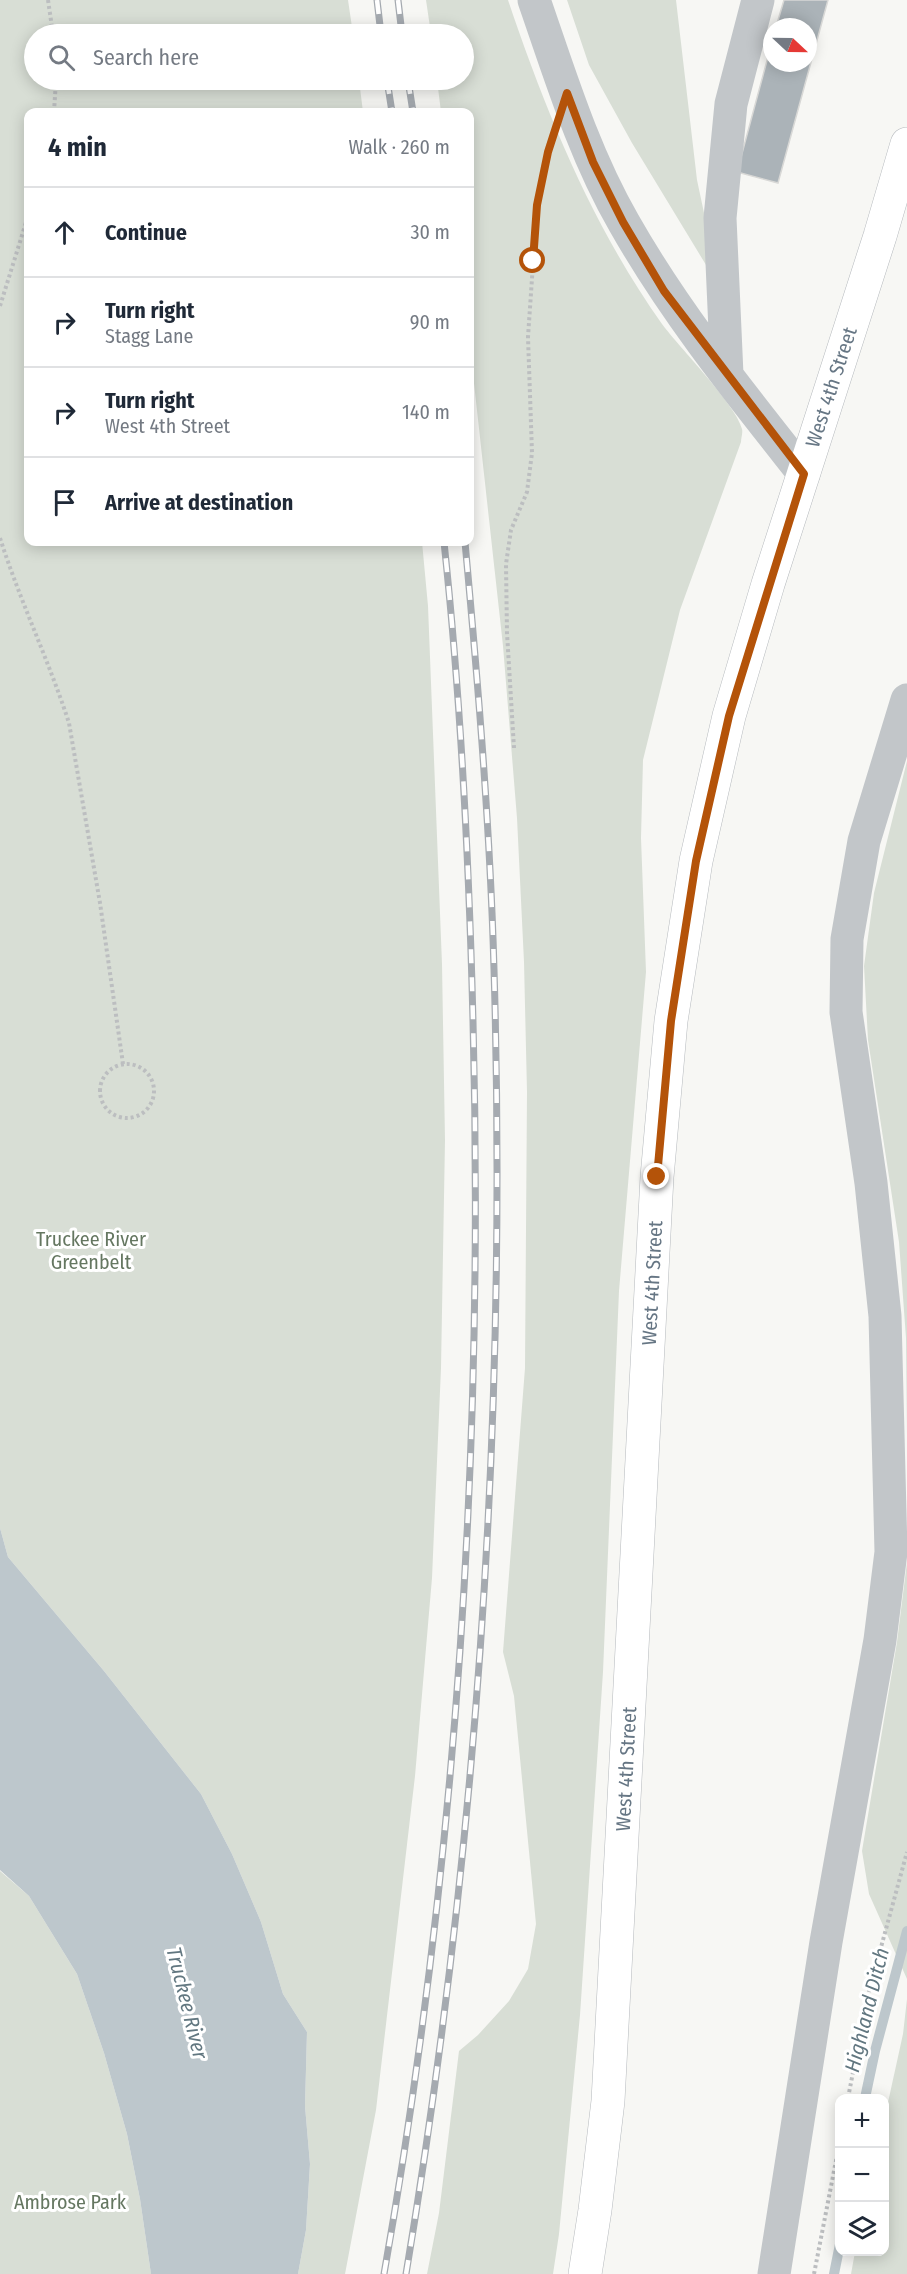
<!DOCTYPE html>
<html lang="en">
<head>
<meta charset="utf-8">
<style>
  :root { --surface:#fff; --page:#f2f2f3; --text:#1f2937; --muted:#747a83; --line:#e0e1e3 }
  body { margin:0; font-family:"Fira Sans Condensed",sans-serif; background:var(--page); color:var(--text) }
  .controls { position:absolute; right:18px; bottom:18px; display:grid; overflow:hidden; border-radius:12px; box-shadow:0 3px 15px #0003 }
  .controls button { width:54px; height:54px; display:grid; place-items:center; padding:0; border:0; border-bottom:2px solid var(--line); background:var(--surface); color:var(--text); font:30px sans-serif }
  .compass { position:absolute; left:763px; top:18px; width:54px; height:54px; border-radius:50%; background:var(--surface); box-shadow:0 3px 15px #0003; rotate:112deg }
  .stop { position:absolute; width:18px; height:18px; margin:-14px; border:4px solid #b45309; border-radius:50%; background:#fff }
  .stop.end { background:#b45309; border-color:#fff; box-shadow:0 2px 6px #0008 }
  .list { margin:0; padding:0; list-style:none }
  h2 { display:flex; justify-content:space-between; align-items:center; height:78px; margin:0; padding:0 24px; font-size:26px }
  h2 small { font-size:20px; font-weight:400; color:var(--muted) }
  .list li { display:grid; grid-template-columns:39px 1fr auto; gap:18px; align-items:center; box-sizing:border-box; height:90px; padding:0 24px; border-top:2px solid var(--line) }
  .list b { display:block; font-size:22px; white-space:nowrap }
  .list p { margin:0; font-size:20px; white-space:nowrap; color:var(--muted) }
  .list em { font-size:20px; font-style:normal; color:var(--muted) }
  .icon { flex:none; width:33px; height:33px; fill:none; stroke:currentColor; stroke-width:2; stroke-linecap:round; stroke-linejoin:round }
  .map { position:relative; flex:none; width:907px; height:2274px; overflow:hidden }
  .search { position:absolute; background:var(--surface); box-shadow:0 3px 15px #0003; left:24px; top:24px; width:450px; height:66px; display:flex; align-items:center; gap:15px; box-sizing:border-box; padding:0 21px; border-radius:33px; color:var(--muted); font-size:22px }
  .panel { position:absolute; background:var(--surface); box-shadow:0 3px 15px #0003; left:24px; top:108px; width:450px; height:438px; border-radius:12px }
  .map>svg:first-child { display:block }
</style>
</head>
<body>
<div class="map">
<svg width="907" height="2274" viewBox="0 0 907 2274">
  <rect width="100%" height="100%" fill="#f7f7f4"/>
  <path fill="#d8ded5" d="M0,0H348L353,34H34V80H359L363,112H28V542H422L428,606L442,964L445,1140L441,1368L432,1578L415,1776L376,2110L345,2274H298L306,2230L310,2164L305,2106L307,2032L283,1994L261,1922L232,1854L201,1794L104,1671L8,1557L0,1528Z
    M426,0H508C546,113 593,227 662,324C679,347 737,406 742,429C743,433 741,438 741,442L680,610L643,760L641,838L646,972L619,1291L603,1672L580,2015L559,2234L553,2274H427L439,2213L459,2051L478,2035L509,2001L528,1969L536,1924L514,1696L503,1652L525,1368L527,1092L524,962L517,818L503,646L470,347V112H441L437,80H464V34H431Z
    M567,0H676L697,180L720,288L632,143L589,65Z
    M907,761V1436L906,1338L899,1242L868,1040L864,966L874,893Z
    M907,1562V1979L869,1894L862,1851L897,1642Z
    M0,1871L29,1896L77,1974L104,2053L127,2134L140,2199L151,2274H0Z
    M907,1999V2274H851L855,2252H884L885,2116L903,2034Z"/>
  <path fill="#bdc7cc" d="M0,1528L8,1557L104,1671L201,1794L232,1854L261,1922L283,1994L307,2032L305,2106L310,2164L306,2230L298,2274H151L140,2199L127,2134L104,2053L77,1974L29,1896L0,1870Z"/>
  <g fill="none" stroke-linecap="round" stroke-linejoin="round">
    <path stroke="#bdc7cc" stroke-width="10" d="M865,2098L875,2051L907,1931
      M834,2274L840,2244"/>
  </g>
  <path fill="#abb3b8" stroke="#d8d8d6" stroke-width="1.5" d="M784,0H828L778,183L737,172L772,42V63H808V27H776Z"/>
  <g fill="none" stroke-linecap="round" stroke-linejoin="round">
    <g stroke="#b5b9bd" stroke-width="34">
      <path id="major" d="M585,2274L595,2210L608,2101L657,1177L671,1021L696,861L729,716L768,584L880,236L907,144"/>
    </g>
    <path stroke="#bcbec0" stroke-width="4" stroke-dasharray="3 3" stroke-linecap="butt" d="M48,0L53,34
      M54,112L56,80
      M0,306L28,216
      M0,538C20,601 49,661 69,723L100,903L123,1064
      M514,748L507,633L506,564L511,530L527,492L532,453L528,337L537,205L550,145
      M100 1091a27 27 0 1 1 54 0a27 27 0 1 1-54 0Z
      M848,2098L868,1995L907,1852
      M814,2274L840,2140"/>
    <path stroke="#c2c6c9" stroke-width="33" d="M534,0C560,75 584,154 624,223C675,313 740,393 804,474
      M727,375L720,218L731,104L758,0
      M774,2274L826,1942L880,1640L891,1552L885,1316L871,1183L846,1012L847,939L864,841L907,700"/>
    <use href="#major" stroke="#fff" stroke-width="33"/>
    <g stroke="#a5aab0" stroke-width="7">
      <path id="rail" d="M377,0L381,34
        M398,0L402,34
        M387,80L392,112
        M408,80L413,112
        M384,2274C457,1861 484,1440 473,1021C469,861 461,701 444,542
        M406,2274C478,1843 507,1405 494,969C490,826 478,684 465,542"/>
    </g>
    <use href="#rail" stroke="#fff" stroke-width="4.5" stroke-dasharray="14" stroke-linecap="butt"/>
  </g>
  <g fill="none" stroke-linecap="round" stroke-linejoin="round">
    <path stroke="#b45309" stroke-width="8" d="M533,261L537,205L548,152L567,93L593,162L623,222L664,291L804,474L729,716L696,861L671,1021L657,1177"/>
  </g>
  <g text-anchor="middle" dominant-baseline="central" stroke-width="6" stroke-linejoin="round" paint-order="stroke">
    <g font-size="20" fill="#667684" stroke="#fff">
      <text transform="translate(831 387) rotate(-72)">West 4th Street</text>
      <text transform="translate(652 1283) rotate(-87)">West 4th Street</text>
      <text transform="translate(626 1769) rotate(-87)">West 4th Street</text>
    </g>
    <g font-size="20" fill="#657761" stroke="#fff">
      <text x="91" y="1239">Truckee River<tspan x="91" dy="23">Greenbelt</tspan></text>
      <text x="70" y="2202">Ambrose Park</text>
    </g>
    <g font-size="21" font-style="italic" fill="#627780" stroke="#fff">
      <text transform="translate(187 2003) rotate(76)">Truckee River</text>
      <text transform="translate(867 2010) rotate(-76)">Highland Ditch</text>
    </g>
  </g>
</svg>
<div class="controls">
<button>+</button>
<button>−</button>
<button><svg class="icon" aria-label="layers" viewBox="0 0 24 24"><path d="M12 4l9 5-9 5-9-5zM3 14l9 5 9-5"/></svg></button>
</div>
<svg class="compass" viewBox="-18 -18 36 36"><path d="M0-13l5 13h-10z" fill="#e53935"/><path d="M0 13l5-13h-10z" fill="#747a83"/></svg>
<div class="stop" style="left:533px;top:261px"></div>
<div class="stop end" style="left:657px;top:1177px"></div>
<div class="search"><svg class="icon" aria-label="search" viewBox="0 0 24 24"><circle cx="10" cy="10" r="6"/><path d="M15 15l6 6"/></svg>Search here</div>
<section class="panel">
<h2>4 min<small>Walk · 260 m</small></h2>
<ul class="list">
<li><svg class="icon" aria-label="ahead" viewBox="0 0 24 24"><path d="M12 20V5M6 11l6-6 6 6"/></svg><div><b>Continue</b></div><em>30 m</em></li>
<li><svg class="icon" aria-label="right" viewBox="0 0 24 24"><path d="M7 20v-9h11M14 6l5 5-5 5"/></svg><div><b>Turn right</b><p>Stagg Lane</p></div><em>90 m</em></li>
<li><svg class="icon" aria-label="right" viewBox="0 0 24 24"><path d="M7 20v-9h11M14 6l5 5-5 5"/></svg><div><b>Turn right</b><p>West 4th Street</p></div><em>140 m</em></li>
<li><svg class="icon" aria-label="arrive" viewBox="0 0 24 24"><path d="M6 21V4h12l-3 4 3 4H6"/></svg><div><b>Arrive at destination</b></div></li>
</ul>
</section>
</div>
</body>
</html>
